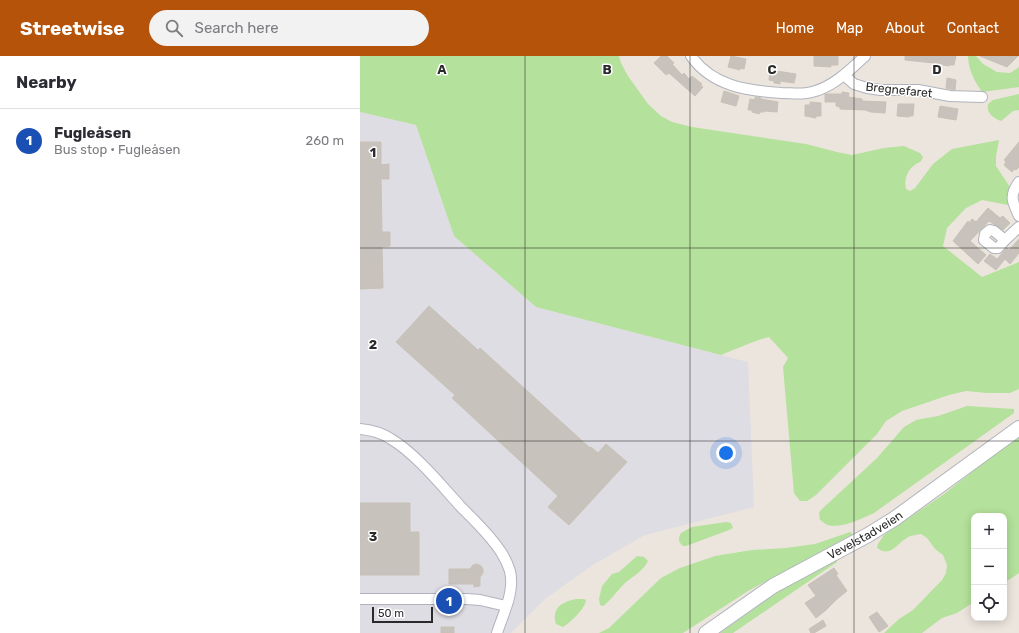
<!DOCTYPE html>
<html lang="en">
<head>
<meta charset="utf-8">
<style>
  :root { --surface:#fff; --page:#f2f2f3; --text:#2b2b33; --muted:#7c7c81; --line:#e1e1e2; --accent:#b45309 }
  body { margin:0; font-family:Rubik,sans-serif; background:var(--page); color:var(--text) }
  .controls { position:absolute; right:12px; bottom:12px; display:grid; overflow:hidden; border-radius:8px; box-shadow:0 2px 10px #0003 }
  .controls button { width:36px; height:36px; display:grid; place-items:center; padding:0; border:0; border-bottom:1px solid var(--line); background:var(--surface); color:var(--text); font:20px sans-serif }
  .scale { position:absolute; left:12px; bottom:10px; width:61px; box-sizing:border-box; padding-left:4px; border:2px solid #2a2a2a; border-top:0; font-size:11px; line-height:14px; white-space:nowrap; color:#2a2a2a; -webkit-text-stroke:3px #fff; paint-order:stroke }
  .you { position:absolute; left:366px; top:397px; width:14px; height:14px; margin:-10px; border:3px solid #fff; border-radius:50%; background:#1a73e8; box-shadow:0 0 0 6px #1a73e833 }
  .badge { display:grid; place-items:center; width:26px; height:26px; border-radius:50%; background:var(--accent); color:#fff; font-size:13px; font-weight:700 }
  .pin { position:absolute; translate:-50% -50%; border:2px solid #fff; box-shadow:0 1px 4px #0006 }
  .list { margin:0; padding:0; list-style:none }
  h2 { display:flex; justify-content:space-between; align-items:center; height:52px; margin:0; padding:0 16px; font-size:17px }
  h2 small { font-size:13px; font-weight:400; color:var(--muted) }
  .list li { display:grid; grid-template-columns:26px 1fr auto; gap:12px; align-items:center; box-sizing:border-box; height:64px; padding:0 16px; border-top:1px solid var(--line) }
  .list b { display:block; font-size:15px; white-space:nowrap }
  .list p { margin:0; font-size:13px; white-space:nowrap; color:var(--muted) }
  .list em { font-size:13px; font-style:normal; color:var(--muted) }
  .icon { flex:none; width:22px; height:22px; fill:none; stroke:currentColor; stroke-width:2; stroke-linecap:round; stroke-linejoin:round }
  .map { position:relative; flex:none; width:659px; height:577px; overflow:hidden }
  header { display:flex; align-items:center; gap:24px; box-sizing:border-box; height:56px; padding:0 20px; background:var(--accent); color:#fff }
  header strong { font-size:19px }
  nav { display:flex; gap:22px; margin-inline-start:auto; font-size:14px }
  .search { width:280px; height:36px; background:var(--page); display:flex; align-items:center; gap:10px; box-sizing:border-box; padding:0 14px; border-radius:22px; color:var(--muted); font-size:15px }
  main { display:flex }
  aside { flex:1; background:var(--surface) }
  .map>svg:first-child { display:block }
</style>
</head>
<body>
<header>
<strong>Streetwise</strong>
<div class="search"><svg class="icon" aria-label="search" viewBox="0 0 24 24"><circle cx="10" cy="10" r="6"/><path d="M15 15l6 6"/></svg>Search here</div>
<nav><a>Home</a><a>Map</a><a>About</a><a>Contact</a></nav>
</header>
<main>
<aside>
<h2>Nearby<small></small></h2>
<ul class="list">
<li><span class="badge" style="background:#1a4fb4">1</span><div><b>Fugleåsen</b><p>Bus stop · Fugleåsen</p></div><em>260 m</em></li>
</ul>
</aside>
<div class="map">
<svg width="659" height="577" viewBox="0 0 659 577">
  <rect width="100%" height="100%" fill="#ece5dd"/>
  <path fill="#dfdde4" d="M0,56L56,69L94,180L176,251L388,306L394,451L285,479L231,510L185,543L151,577H0Z"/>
  <path fill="#b4e19b" d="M0,0H259L261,7L268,20L288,48L301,60L312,66L332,71L446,88L477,96L492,99L524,92L544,90L560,97L563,101C561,106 560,106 556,108C547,114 544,123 546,133L550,135L555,132L573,108L592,93L639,84L636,100V110L650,131L648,149L622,144L606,152L587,172L583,190L622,221L659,206V333L650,337H627L606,335L589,339L542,355L526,365L517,378L456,439L447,445H440L434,437L423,311L428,302L409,281C393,285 377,293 361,299L176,251L94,180L56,69L0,56Z
    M608,0H616L623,8L637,16L650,17L659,11V31L622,36C615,26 608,13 608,0Z
    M659,38V54L653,55L641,65C633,62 626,57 628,48L633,44Z
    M607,350L654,353V357L514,457C503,462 481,473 468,469C465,468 462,465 460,464L459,457L461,454L517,402L544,371L556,364L578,360Z
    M659,379V517L644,527V460H614V546L597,557L582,562L562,577H524L539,563L553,554L582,524L586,517L587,509L583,499L575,493L567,482L561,478C557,479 552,479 548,481C536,488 531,502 517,492L518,488L524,479L584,438Z
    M366,466L371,467L373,472L369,474L326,490H323C318,485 318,483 321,477L332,471Z
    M490,476L493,478L388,535L323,577H239L249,572L301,522L320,512L355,500L392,494L426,492L455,488Z
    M277,500L284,501L288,505C283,516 271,521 263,529C256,536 251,544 243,550L240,549L239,543L242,530L252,518L259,516Z
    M476,503L477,506L373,577H360L422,533L471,504Z
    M216,543H224L226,544C225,553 211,566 203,571L196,568C191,552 202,546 216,543Z"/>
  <path fill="#c7c2bc" stroke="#c7c1b6" d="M301,0H307L314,7L312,8L322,19L324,17L329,23L332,20L342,28L340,29L343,31L335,40L309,17L306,19L294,7Z
    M371,0L386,3L384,13L380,12V14L368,11Z
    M454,0H478V9H471V11L454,10Z
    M545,0H596L594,9H589V10L583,9V8L545,4Z
    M620,0H658L647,11Z
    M410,14L436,18L434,27L420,25V28L414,27V25L409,24Z
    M587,22L596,24L595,34L586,32Z
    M364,35L379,40L376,50L361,46Z
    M482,36L489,37L488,41L502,43V45L526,46L525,57L511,56L505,54L480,53V51L476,50V46H465V38H482Z
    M395,41L401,42V43L418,46L417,56L404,55V56H400L399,58L392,56V54H388L390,43L395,44Z
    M450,46L461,47V60H456V62L445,60V49H450Z
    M538,48H554L553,60H549V61L537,60Z
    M580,50L598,53L596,64L578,61Z
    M0,86H21V109L29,108V123H21L22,176H30V190L22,191L23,232L0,233Z
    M659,86V111L656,114L654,113L652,116L644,109L646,106L644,104Z
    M628,152L640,162L643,160L650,167L643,174L629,165L610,185L626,199L618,208L593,185L608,165L609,167L612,163L616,166Z
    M659,183V197L650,208L645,203L636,214L624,205L630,198L637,203L647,192L649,194Z
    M69,250L118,294L120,292L230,392L231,391L238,397L246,388L267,406L209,469L188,451L198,440L92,342L95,339L36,286Z
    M0,447H50V476H59V519H0Z
    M117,508L121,510L123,513V517L120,521V530L114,531V528H89V513H110L113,509Z
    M474,512L478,518L476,519L487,535L477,543L466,554L456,562L445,547L456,540L448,529Z
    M517,556L528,570L519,576L509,561Z
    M463,564L466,570L454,577H451L449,573Z
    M81,571H94V577H81Z"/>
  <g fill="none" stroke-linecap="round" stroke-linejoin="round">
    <g stroke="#b0b3bd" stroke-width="12">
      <path id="street" d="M331,0C352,30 387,35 422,37C432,37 442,39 452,36C473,31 490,14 505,0
        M484,19L494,28L507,32L521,34H558L590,40L622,41
        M659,126C649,140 652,145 659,160
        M630,174L634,175L645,184L638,192H634L624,184L625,178Z
        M645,184L659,171
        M0,373C12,374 22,377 31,383C56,398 81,429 101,451C115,465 130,479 141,496C145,502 148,509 150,515C155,536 143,558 137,577
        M0,543H107L120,544L146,550"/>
    </g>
    <g stroke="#b0b3bd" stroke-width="16">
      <g id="secondary">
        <path id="s1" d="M346,577L413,530L508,479L534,463L659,372"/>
      </g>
    </g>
    <use href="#street" stroke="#fff" stroke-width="10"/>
    <use href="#secondary" stroke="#fff" stroke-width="14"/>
  </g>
  <path fill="none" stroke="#2a2a2a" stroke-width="1" stroke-opacity="0.55" d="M165,0V577M330,0V577M494,0V577M0,192H659M0,385H659"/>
  <g text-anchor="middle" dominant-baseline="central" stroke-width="3" stroke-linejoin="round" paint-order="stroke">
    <g font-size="12" fill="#2a2a2a" stroke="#fff">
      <text transform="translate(539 34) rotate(6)">Bregnefaret</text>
      <text stroke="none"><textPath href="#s1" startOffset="187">Vevelstadveien</textPath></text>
    </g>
  </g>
  <g font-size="13" text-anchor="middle" font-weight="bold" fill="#2a2a2a" stroke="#fff" stroke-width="3" stroke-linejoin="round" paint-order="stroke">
    <text x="82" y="18">A</text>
    <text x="247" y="18">B</text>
    <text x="412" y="18">C</text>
    <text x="577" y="18">D</text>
    <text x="13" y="101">1</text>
    <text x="13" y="293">2</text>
    <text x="13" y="485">3</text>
  </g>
</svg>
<div class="controls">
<button>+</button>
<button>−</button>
<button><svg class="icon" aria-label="locate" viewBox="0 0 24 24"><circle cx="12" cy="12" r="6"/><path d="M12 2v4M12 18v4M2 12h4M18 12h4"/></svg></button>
</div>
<div class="scale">50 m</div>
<div class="you"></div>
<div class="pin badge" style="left:89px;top:545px;background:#1a4fb4">1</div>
</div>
</main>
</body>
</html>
